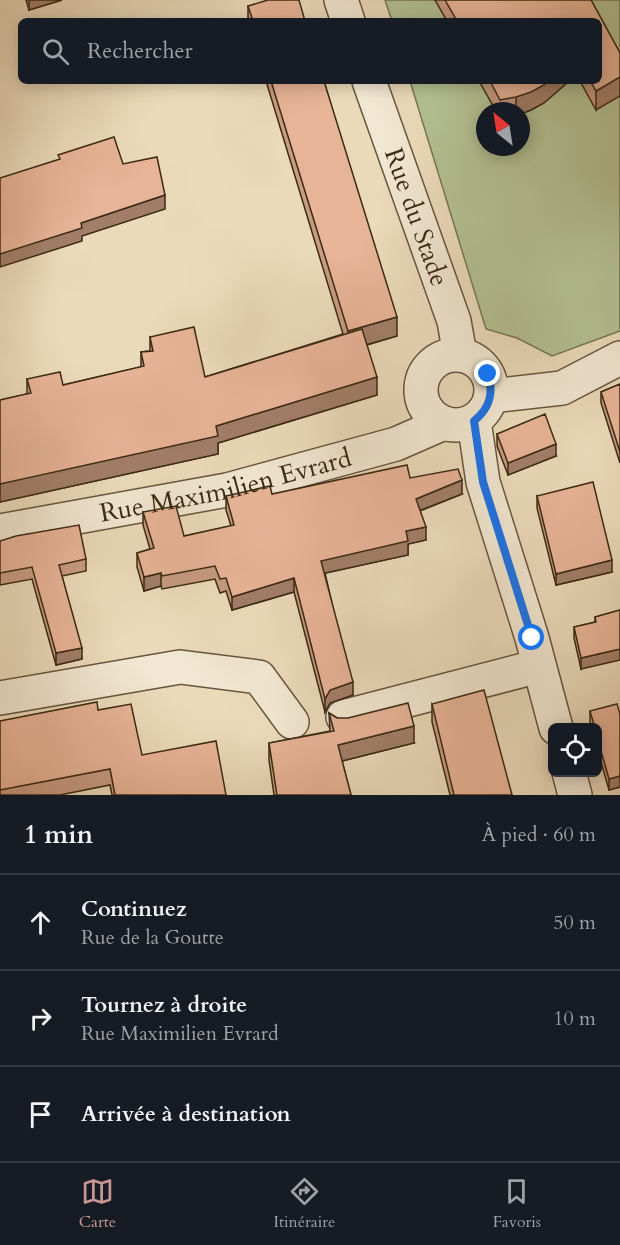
<!DOCTYPE html>
<html lang="fr">
<head>
<meta charset="utf-8">
<style>
  :root { --surface:#171b24; --page:#20242c; --text:#f1f3f6; --muted:#9ea1a6; --line:#363941; --accent:#c59692 }
  body { margin:0; font-family:Cardo,serif; background:var(--page); color:var(--text) }
  .controls { position:absolute; right:18px; bottom:18px; display:grid; overflow:hidden; border-radius:9px; box-shadow:0 3px 15px #0003 }
  .controls button { width:54px; height:54px; display:grid; place-items:center; padding:0; border:0; border-bottom:2px solid var(--line); background:var(--surface); color:var(--text); font:30px sans-serif }
  .compass { position:absolute; left:476px; top:102px; width:54px; height:54px; border-radius:50%; background:var(--surface); box-shadow:0 3px 15px #0003; rotate:330deg }
  .stop { position:absolute; width:18px; height:18px; margin:-14px; border:4px solid #1a73e8; border-radius:50%; background:#fff }
  .stop.end { background:#1a73e8; border-color:#fff; box-shadow:0 2px 6px #0008 }
  .list { margin:0; padding:0; list-style:none }
  h2 { display:flex; justify-content:space-between; align-items:center; height:78px; margin:0; padding:0 24px; font-size:26px }
  h2 small { font-size:20px; font-weight:400; color:var(--muted) }
  .list li { display:grid; grid-template-columns:39px 1fr auto; gap:18px; align-items:center; box-sizing:border-box; height:96px; padding:0 24px; border-top:2px solid var(--line) }
  .list b { display:block; font-size:22px; white-space:nowrap }
  .list p { margin:0; font-size:20px; white-space:nowrap; color:var(--muted) }
  .list em { font-size:20px; font-style:normal; color:var(--muted) }
  .icon { flex:none; width:33px; height:33px; fill:none; stroke:currentColor; stroke-width:2; stroke-linecap:round; stroke-linejoin:round }
  .map { position:relative; flex:none; width:620px; height:795px; overflow:hidden }
  .search { position:absolute; background:var(--surface); box-shadow:0 3px 15px #0003; left:18px; right:18px; top:18px; height:66px; display:flex; align-items:center; gap:15px; box-sizing:border-box; padding:0 21px; border-radius:9px; color:var(--muted); font-size:22px }
  .sheet { height:366px; background:var(--surface) }
  nav { display:flex; justify-content:space-around; align-items:center; box-sizing:border-box; height:84px; border-top:2px solid var(--line); background:var(--surface); font-size:16px; color:var(--muted) }
  nav a { display:grid; justify-items:center; gap:3px }
  nav .on { color:var(--accent) }
  .map>svg:first-child { display:block }
</style>
</head>
<body>
<div class="map">
<svg width="620" height="795" viewBox="0 0 620 795">
  <rect width="100%" height="100%" fill="#ebdaba"/>
  <filter id="stains"><feTurbulence type="fractalNoise" baseFrequency=".00333" numOctaves="4"/><feColorMatrix values="0 0 0 0 .2 0 0 0 0 .09 0 0 0 0 .02 0 0 0 .5 -.17"/></filter>
  <radialGradient id="worn" r=".72"><stop offset=".6" stop-color="#630" stop-opacity="0"/><stop offset="1" stop-color="#630" stop-opacity=".3"/></radialGradient>
  <path fill="#b3c092" stroke="#777554" stroke-width="1.5" fill-rule="evenodd" d="M385,0H620V331L552,356L517,338L486,329L410,81H599V21H392ZM485,111H521V147H485Z"/>
  <g fill="none" stroke-linecap="round" stroke-linejoin="round">
    <g stroke="#67563e" stroke-width="36">
      <g id="minor">
        <path d="M341,0L348,21"/>
        <path id="s1" d="M369,81L454,321L460,355"/>
        <circle cx="456" cy="390" r="35"/>
        <path d="M491,396L562,388L620,358"/>
        <path d="M474,421L483,482L532,638L556,728"/>
        <path id="s2" d="M0,531L227,490L396,444L444,423"/>
        <path d="M0,698L180,667L259,677L292,722"/>
        <path d="M343,717L539,666"/>
        <path d="M569,772L575,795"/>
      </g>
    </g>
    <use href="#minor" stroke="#f2e7d2" stroke-width="33"/>
  </g>
  <path fill="#c89b82" stroke="#3b2a15" stroke-width="1.5" d="M26,0H62L29,10Z
    M435,0H591L620,53L596,110L580,81H599V21H447Z
    M248,6L305,21H248Z
    M266,81H324L397,336L367,345L377,395L218,443V454L0,502V400L27,394V379L63,385L141,367V352L150,351V337L205,377L343,334Z
    M479,81H569L544,103L531,110L521,114V111H496Z
    M620,384V463L601,403V392Z
    M497,434L556,456L508,475L497,446Z
    M410,478L462,494L420,511L426,540L408,544V555L325,573L353,695L330,703L325,712L294,592L232,610L226,591L220,593L215,579L162,589L161,586L144,591L137,567V553L150,549L143,525V512L184,536L231,526L226,510V496L272,494Z
    M537,496L612,572L556,585L537,508Z
    M0,541L86,559V571L62,576L82,659L56,665L32,579L0,585Z
    M620,610L581,669L574,638V627L595,622V617Z
    M432,704L512,795H450L432,722Z
    M98,710L142,755L226,795H112L110,785L60,795H0V721Z
    M590,711L620,714V787L609,790L597,748V728H592L590,722Z
    M329,713L337,718L414,743L342,761L351,795H274L269,760V743L330,731Z"/>
  <path fill="#a27e6a" stroke="#3b2a15" stroke-width="1.5" d="M29,0H62L29,10Z
    M620,77V96L596,110V91Z
    M548,81H569L544,103L531,110L521,114V111H516V97Z
    M165,195V209L82,236V241L0,267V254L81,223Z
    M397,317V336L348,350V331Z
    M377,377V395L218,443V454L0,502V484L216,426Z
    M556,444V456L508,475V463Z
    M462,480V494L416,512V499Z
    M426,527V540L408,544V555L321,574V561L406,531Z
    M612,560V572L556,585V574Z
    M161,573V586L144,591V577Z
    M294,578V592L232,610V597Z
    M82,648V659L56,665V653Z
    M620,649V660L581,669V658Z
    M353,682V695L330,703L325,712V699L330,690Z
    M414,726V743L338,762V745Z
    M620,776V787L609,790V779Z"/>
  <path fill="#e8b497" stroke="#3b2a15" stroke-width="1.5" d="M268,0H299L305,21H253L248,6Z
    M445,0H591L620,53V77L596,91L590,81H599V21H457Z
    M271,81H324L397,317L348,331Z
    M490,81H548L544,85L531,92L516,97L500,100Z
    M114,137L123,164L157,157L165,195L81,223L82,228L0,254V178L60,159L58,155Z
    M194,327L205,377L362,329L377,377L216,426L218,436L0,484V400L31,393L27,379L60,372L63,385L144,366L141,352L153,351L150,337Z
    M620,384V452L601,392Z
    M545,414L556,444L508,463L497,434Z
    M407,465L410,478L458,469L462,480L416,499L426,527L406,531L408,541L321,561L353,682L330,690L325,699L294,578L232,597L226,578L220,579L215,566L162,576L161,573L144,577L137,553L154,548L143,512L176,506L184,536L234,525L226,496L270,486L272,494Z
    M593,482L612,560L556,574L537,496Z
    M79,525L86,559L59,565L82,648L56,653L32,567L0,573V541L16,536Z
    M620,610V649L581,658L574,627L596,622L595,617Z
    M484,690L512,795H454L432,704Z
    M97,702L98,710L131,704L142,755L216,741L226,795H115L110,769L0,790V721Z
    M408,703L414,726L338,745L351,795H277L269,743L334,731L329,713L337,718H348Z
    M617,704L620,714V776L609,779L597,737V728H595L590,711Z"/>
  <g fill="none" stroke-linecap="round" stroke-linejoin="round">
    <path stroke="#1a73e8" stroke-width="8" d="M488,374C494,393 490,408 474,421L483,482L532,638"/>
  </g>
  <g text-anchor="middle" dominant-baseline="central" stroke-width="4.5" stroke-linejoin="round" paint-order="stroke">
    <g font-size="26" fill="#3b2a15" stroke="#f2e7d2">
      <text stroke="none"><textPath href="#s1" startOffset="144">Rue du Stade</textPath></text>
      <text stroke="none"><textPath href="#s2" startOffset="230">Rue Maximilien Evrard</textPath></text>
    </g>
  </g>
  <rect width="100%" height="100%" filter="url(#stains)"/>
  <rect width="100%" height="100%" fill="url(#worn)"/>
</svg>
<div class="controls">
<button><svg class="icon" aria-label="locate" viewBox="0 0 24 24"><circle cx="12" cy="12" r="6"/><path d="M12 2v4M12 18v4M2 12h4M18 12h4"/></svg></button>
</div>
<svg class="compass" viewBox="-18 -18 36 36"><path d="M0-13l5 13h-10z" fill="#e53935"/><path d="M0 13l5-13h-10z" fill="#9ea1a6"/></svg>
<div class="stop" style="left:532px;top:638px"></div>
<div class="stop end" style="left:488px;top:374px"></div>
<div class="search"><svg class="icon" aria-label="search" viewBox="0 0 24 24"><circle cx="10" cy="10" r="6"/><path d="M15 15l6 6"/></svg>Rechercher</div>
</div>
<section class="sheet">
<h2>1 min<small>À pied · 60 m</small></h2>
<ul class="list">
<li><svg class="icon" aria-label="ahead" viewBox="0 0 24 24"><path d="M12 20V5M6 11l6-6 6 6"/></svg><div><b>Continuez</b><p>Rue de la Goutte</p></div><em>50 m</em></li>
<li><svg class="icon" aria-label="right" viewBox="0 0 24 24"><path d="M7 20v-9h11M14 6l5 5-5 5"/></svg><div><b>Tournez à droite</b><p>Rue Maximilien Evrard</p></div><em>10 m</em></li>
<li><svg class="icon" aria-label="arrive" viewBox="0 0 24 24"><path d="M6 21V4h12l-3 4 3 4H6"/></svg><div><b>Arrivée à destination</b></div></li>
</ul>
</section>
<nav>
<a class="on"><svg class="icon" aria-label="map" viewBox="0 0 24 24"><path d="M3 6l6-2 6 2 6-2v14l-6 2-6-2-6 2zM9 4v14M15 6v14"/></svg>Carte</a>
<a><svg class="icon" aria-label="directions" viewBox="0 0 24 24"><path d="M12 3l9 9-9 9-9-9zM9 14v-3h6M13 9l2 2-2 2"/></svg>Itinéraire</a>
<a><svg class="icon" aria-label="saved" viewBox="0 0 24 24"><path d="M7 4h10v16l-5-4-5 4z"/></svg>Favoris</a>
</nav>
</body>
</html>
